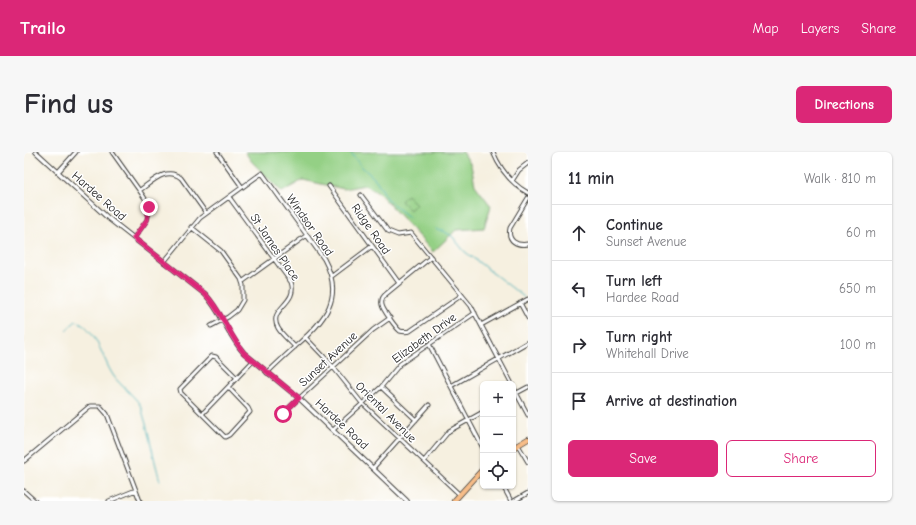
<!DOCTYPE html>
<html lang="en">
<head>
<meta charset="utf-8">
<style>
  :root { --surface:#fff; --page:#f7f7f7; --text:#2b2b33; --muted:#7c7c81; --line:#e1e1e2; --accent:#db2777 }
  body { margin:0; font-family:"Comic Neue",sans-serif; background:var(--page); color:var(--text) }
  .controls { position:absolute; right:12px; bottom:12px; display:grid; overflow:hidden; border-radius:6px; box-shadow:0 1px 3px #0004 }
  .controls button { width:36px; height:36px; display:grid; place-items:center; padding:0; border:0; border-bottom:1px solid var(--line); background:var(--surface); color:var(--text); font:20px sans-serif }
  .stop { position:absolute; width:12px; height:12px; margin:-9px; border:3px solid #db2777; border-radius:50%; background:#fff }
  .stop.end { background:#db2777; border-color:#fff; box-shadow:0 1px 4px #0008 }
  .list { margin:0; padding:0; list-style:none }
  h2 { display:flex; justify-content:space-between; align-items:center; height:52px; margin:0; padding:0 16px; font-size:17px }
  h2 small { font-size:13px; font-weight:400; color:var(--muted) }
  .list li { display:grid; grid-template-columns:26px 1fr auto; gap:12px; align-items:center; box-sizing:border-box; height:56px; padding:0 16px; border-top:1px solid var(--line) }
  .list b { display:block; font-size:15px; white-space:nowrap }
  .list p { margin:0; font-size:13px; white-space:nowrap; color:var(--muted) }
  .list em { font-size:13px; font-style:normal; color:var(--muted) }
  .actions { display:flex; gap:8px; padding:12px 16px }
  .actions a { flex:1; padding:9px 0; border:1px solid var(--accent); border-radius:6px; text-align:center; font-size:14px; color:var(--accent) }
  .actions .main { background:var(--accent); color:#fff }
  .icon { flex:none; width:22px; height:22px; fill:none; stroke:currentColor; stroke-width:2; stroke-linecap:round; stroke-linejoin:round }
  .map { position:relative; flex:none; width:504px; height:349px; overflow:hidden; border-radius:6px }
  header { display:flex; align-items:center; gap:24px; box-sizing:border-box; height:56px; padding:0 20px; background:var(--accent); color:#fff }
  header strong { font-size:19px }
  nav { display:flex; gap:22px; margin-inline-start:auto; font-size:14px }
  .intro { display:flex; align-items:center; justify-content:space-between; box-sizing:border-box; height:96px; padding:0 24px }
  h1 { margin:0; font-size:28px }
  .button { padding:10px 18px; border-radius:6px; background:var(--accent); color:#fff; font-size:14px; font-weight:700 }
  main { display:flex; gap:24px; padding:0 24px }
  aside { flex:1; background:var(--surface); border-radius:6px; box-shadow:0 1px 3px #0004 }
  .map>svg:first-child { display:block }
</style>
</head>
<body>
<header>
<strong>Trailo</strong>
<nav><a>Map</a><a>Layers</a><a>Share</a></nav>
</header>
<div class="intro"><h1>Find us</h1><a class="button">Directions</a></div>
<main>
<div class="map">
<svg width="504" height="349" viewBox="0 0 504 349">
  <defs>
    <pattern id="park-crowns" width="20" height="18" patternUnits="userSpaceOnUse"><rect width="20" height="18" fill="#94d085"/><path d="M2 6a3 3 0 1 1 6 0M12 15a3 3 0 1 1 6 0" fill="none" stroke="#7fb272"/></pattern>
  </defs>
  <rect width="100%" height="100%" fill="#fff"/>
  <filter id="ink" filterUnits="userSpaceOnUse"><feTurbulence type="fractalNoise" baseFrequency=".025" numOctaves="2"/><feDisplacementMap in="SourceGraphic" scale="8" xChannelSelector="R" yChannelSelector="G"/><feConvolveMatrix kernelMatrix="1 2 1 2 8 2 1 2 1" color-interpolation-filters="sRGB"/></filter>
  <filter id="wash" filterUnits="userSpaceOnUse"><feTurbulence type="fractalNoise" baseFrequency=".012" numOctaves="4" result="noise"/><feDisplacementMap in="SourceGraphic" scale="16" xChannelSelector="R" yChannelSelector="G"/><feGaussianBlur stdDeviation="0.9" result="paint"/><feColorMatrix in="noise" values="0 0 0 0 0 0 0 0 0 0 0 0 0 0 0 0 0 1.4 0 .05"/><feComposite in="paint" operator="in"/></filter>
  <g filter="url(#wash)">
    <rect width="100%" height="100%" fill="#f6f0e0"/>
    <path fill="#94d085" stroke="#587650" d="M221,0H439L447,13L451,33L467,54L460,76L432,78L409,100L356,42L341,33L320,37L279,28L258,40L228,10Z"/>
    <path fill="url(#park-crowns)" stroke="#587650" d="M383,43L392,52L386,58L377,49Z"/>
    <g fill="none" stroke-linecap="round" stroke-linejoin="round">
      <path stroke="#3bacb6" stroke-width="1" d="M326,0L337,14L352,28L365,49L386,66
        M412,77L415,79H419L428,84L440,99L500,145
        M42,178L52,169C71,174 79,208 89,223C95,233 113,245 117,255C125,279 129,305 136,329"/>
    </g>
  </g>
  <g filter="url(#ink)">
    <g fill="none" stroke-linecap="round" stroke-linejoin="round">
      <g stroke="#3d3c39" stroke-width="5">
        <path id="minor" d="M88,0L120,45L125,53V60L123,68L110,86
          M193,0L218,35
          M469,0C476,17 488,32 504,41
          M34,20L52,0
          M488,29L495,18L504,11
          M305,34L375,131
          M116,38C128,30 142,14 157,26L182,61
          M337,43L364,79L374,83L387,81L447,154L488,232
          M205,45L267,130C275,152 243,156 254,176C258,183 266,189 271,195
          M504,46L486,76C483,89 493,94 504,92
          M167,75L197,99L217,127L219,133V148L213,158L204,165L187,174
          M407,105L362,142C358,145 357,148 358,153C359,158 372,176 376,179C380,180 382,180 386,179L438,143
          M140,110L176,66L238,21L300,107C321,146 301,168 273,193C263,202 253,211 243,221
          M308,124L348,94
          M218,130L283,83
          M496,151L504,166
          M457,173L504,147
          M281,185L305,210L337,250L435,342
          M405,192L459,296
          M427,234L504,190
          M204,235L224,256L226,260L205,283L201,285L157,241L156,237L188,204L192,205L213,226
          M357,235L392,268
          M489,235L504,263
          M489,243L504,235
          M178,262L229,209
          M256,264L349,178L366,166
          M309,278L357,235L376,212L451,161
          M494,293L504,310
          M0,309L66,254H76L83,262L116,349
          M400,309L425,279L459,260
          M349,316L405,253
          M479,334L487,349
          M0,339L11,349
          M85,349L112,338
          M490,349L504,341"/>
      </g>
      <g stroke="#3d3c39" stroke-width="5.5">
        <path id="tertiary" d="M12,0L84,66L181,142C197,159 204,183 220,201L277,248L383,349"/>
      </g>
      <g stroke="#3d3c39" stroke-width="6">
        <path id="primary" d="M489,296L504,287
          M430,349L459,317"/>
      </g>
      <use href="#minor" stroke="#fff" stroke-width="3"/>
      <use href="#tertiary" stroke="#fff" stroke-width="3.5"/>
      <use href="#primary" stroke="#f7bd88" stroke-width="4.5"/>
    </g>
  </g>
  <g fill="none" stroke-linecap="round" stroke-linejoin="round" filter="url(#ink)">
    <path stroke="#db2777" stroke-width="5" d="M125,55L123,68L110,86L181,142C198,159 205,183 220,201L275,246L259,262"/>
  </g>
  <g text-anchor="middle" dominant-baseline="central" stroke-width="3" stroke-linejoin="round" paint-order="stroke">
    <g font-size="12" fill="#1c1c1c" stroke="#fff">
      <text transform="translate(75 44) rotate(41)">Hardee Road</text>
      <text transform="translate(286 73) rotate(55)">Windsor Road</text>
      <text transform="translate(347 77) rotate(55)">Ridge Road</text>
      <text transform="translate(251 95) rotate(56)">St James Place</text>
      <text transform="translate(400 186) rotate(-36)">Elizabeth Drive</text>
      <text transform="translate(304 207) rotate(-43)">Sunset Avenue</text>
      <text transform="translate(362 260) rotate(45)">Oriental Avenue</text>
      <text transform="translate(318 272) rotate(43)">Hardee Road</text>
    </g>
  </g>
</svg>
<div class="controls">
<button>+</button>
<button>−</button>
<button><svg class="icon" aria-label="locate" viewBox="0 0 24 24"><circle cx="12" cy="12" r="6"/><path d="M12 2v4M12 18v4M2 12h4M18 12h4"/></svg></button>
</div>
<div class="stop" style="left:259px;top:262px"></div>
<div class="stop end" style="left:125px;top:55px"></div>
</div>
<aside>
<h2>11 min<small>Walk · 810 m</small></h2>
<ul class="list">
<li><svg class="icon" aria-label="ahead" viewBox="0 0 24 24"><path d="M12 20V5M6 11l6-6 6 6"/></svg><div><b>Continue</b><p>Sunset Avenue</p></div><em>60 m</em></li>
<li><svg class="icon" aria-label="left" viewBox="0 0 24 24"><path d="M17 20v-9H6M10 6l-5 5 5 5"/></svg><div><b>Turn left</b><p>Hardee Road</p></div><em>650 m</em></li>
<li><svg class="icon" aria-label="right" viewBox="0 0 24 24"><path d="M7 20v-9h11M14 6l5 5-5 5"/></svg><div><b>Turn right</b><p>Whitehall Drive</p></div><em>100 m</em></li>
<li><svg class="icon" aria-label="arrive" viewBox="0 0 24 24"><path d="M6 21V4h12l-3 4 3 4H6"/></svg><div><b>Arrive at destination</b></div></li>
</ul>
<div class="actions"><a class="main">Save</a><a>Share</a></div>
</aside>
</main>
</body>
</html>
